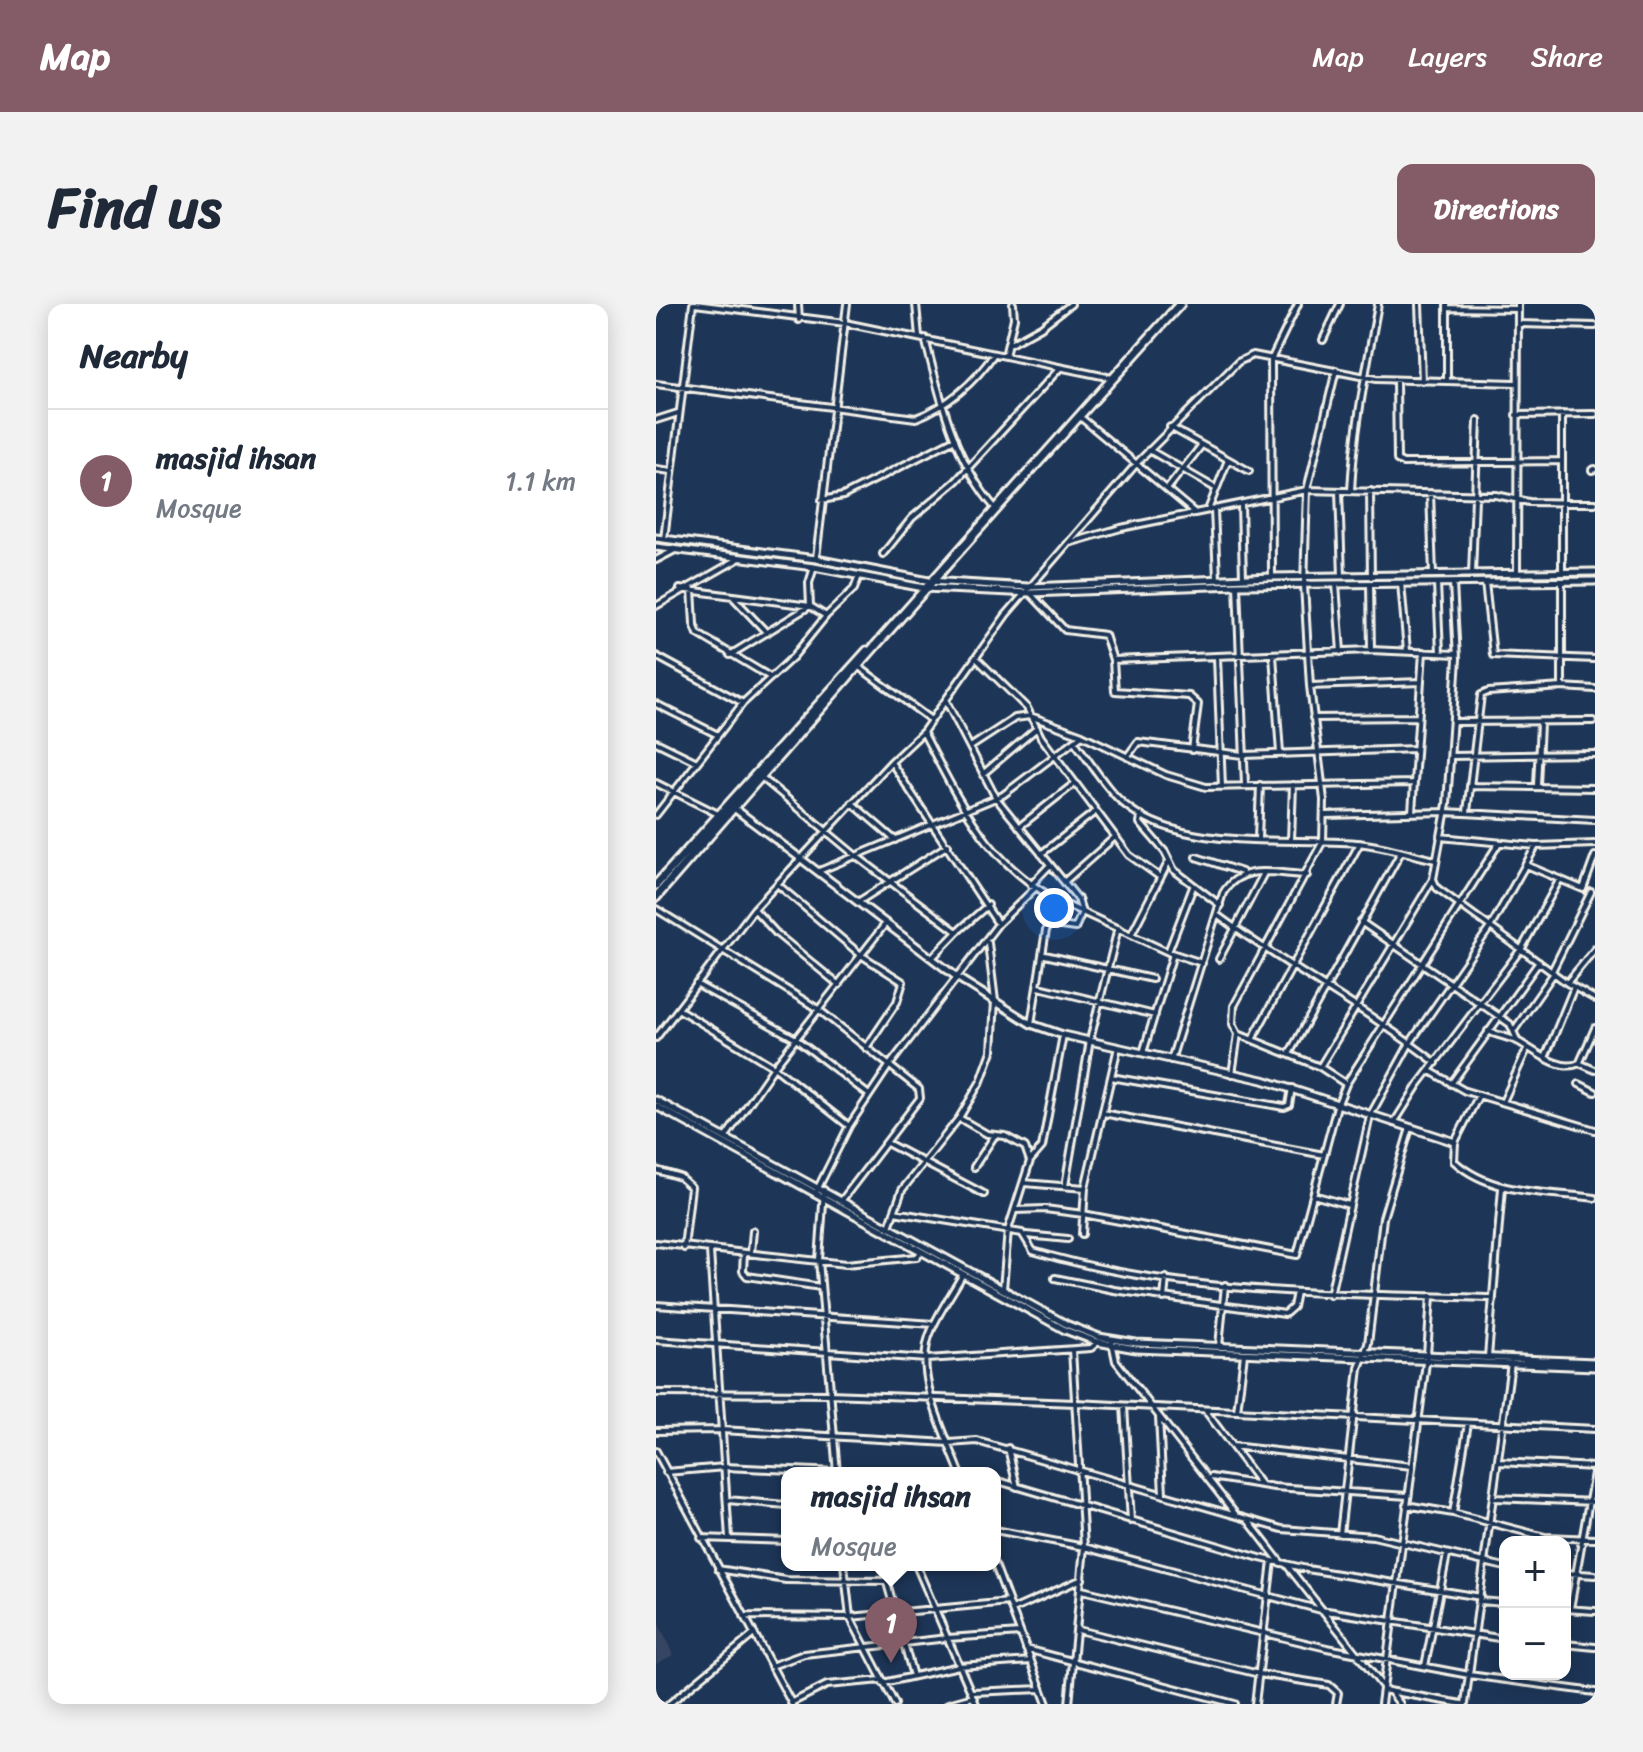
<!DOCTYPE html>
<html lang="en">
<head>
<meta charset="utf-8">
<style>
  :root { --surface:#fff; --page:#f2f2f3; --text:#1f2937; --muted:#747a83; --line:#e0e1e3; --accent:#845c67 }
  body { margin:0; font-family:Sriracha,sans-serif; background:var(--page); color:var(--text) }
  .controls { position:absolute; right:24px; bottom:24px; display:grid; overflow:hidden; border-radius:16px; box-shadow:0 4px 20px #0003 }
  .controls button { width:72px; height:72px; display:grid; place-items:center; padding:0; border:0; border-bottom:2px solid var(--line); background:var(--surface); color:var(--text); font:40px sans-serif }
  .you { position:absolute; left:398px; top:604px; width:28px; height:28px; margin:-20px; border:6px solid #fff; border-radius:50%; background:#1a73e8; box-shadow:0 0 0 12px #1a73e833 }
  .badge { display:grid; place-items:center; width:52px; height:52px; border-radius:50%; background:var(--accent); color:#fff; font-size:26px; font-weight:700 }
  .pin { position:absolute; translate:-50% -66px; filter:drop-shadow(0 2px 4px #0008) }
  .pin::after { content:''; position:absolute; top:42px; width:28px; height:24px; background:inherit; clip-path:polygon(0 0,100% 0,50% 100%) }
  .popup { position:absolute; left:125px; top:1163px; width:220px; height:104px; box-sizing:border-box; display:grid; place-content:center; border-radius:16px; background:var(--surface); filter:drop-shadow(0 2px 6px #0005); font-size:26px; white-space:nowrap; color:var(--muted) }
  .popup b { font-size:30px; color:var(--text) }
  .popup::after { content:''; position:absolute; left:50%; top:100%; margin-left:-16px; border:16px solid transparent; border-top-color:var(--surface) }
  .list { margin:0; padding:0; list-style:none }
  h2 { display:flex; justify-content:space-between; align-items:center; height:104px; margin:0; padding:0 32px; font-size:34px }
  h2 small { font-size:26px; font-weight:400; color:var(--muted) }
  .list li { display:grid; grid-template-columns:52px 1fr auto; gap:24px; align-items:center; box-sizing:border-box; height:144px; padding:0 32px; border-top:2px solid var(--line) }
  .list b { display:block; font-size:30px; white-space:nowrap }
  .list p { margin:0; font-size:26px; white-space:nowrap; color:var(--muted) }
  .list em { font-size:26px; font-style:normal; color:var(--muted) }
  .map { position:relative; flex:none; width:939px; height:1400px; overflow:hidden; border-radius:16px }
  header { display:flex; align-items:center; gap:48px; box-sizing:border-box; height:112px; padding:0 40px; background:var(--accent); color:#fff }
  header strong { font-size:38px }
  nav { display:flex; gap:44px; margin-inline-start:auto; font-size:28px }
  .intro { display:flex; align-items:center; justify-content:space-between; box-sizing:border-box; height:192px; padding:0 48px }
  h1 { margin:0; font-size:56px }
  .button { padding:20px 36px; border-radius:16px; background:var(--accent); color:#fff; font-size:28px; font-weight:700 }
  main { display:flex; gap:48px; padding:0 48px }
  aside { flex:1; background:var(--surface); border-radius:16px; box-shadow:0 4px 20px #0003 }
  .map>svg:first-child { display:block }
</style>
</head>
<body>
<header>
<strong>Map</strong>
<nav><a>Map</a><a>Layers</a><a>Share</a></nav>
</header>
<div class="intro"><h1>Find us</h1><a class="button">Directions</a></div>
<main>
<aside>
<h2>Nearby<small></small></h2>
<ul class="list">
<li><span class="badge">1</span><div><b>masjid ihsan</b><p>Mosque</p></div><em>1.1 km</em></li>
</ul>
</aside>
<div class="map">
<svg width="939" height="1400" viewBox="0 0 939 1400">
  <rect width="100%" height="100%" fill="#1d3557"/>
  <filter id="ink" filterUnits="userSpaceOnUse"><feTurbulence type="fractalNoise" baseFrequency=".0125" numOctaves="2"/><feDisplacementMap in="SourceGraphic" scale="16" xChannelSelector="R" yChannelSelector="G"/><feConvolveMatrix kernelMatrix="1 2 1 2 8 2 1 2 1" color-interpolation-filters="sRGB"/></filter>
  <g filter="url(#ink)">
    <path fill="#354462" d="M0,1313L17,1351L0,1360Z"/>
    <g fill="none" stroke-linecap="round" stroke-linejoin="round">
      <g stroke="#f4f1e8" stroke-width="10">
        <path id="street" d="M39,0L189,19L456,74
          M142,0L143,16
          M260,0L263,33
          M763,0L766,77
          M791,4L862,5
          M864,20L939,22
          M269,34C284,94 298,157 340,205
          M667,36L684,0
          M354,40L385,23L415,0
          M349,52L358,14L357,0
          M740,77L741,156L747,159L906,157
          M791,77V0
          M0,80L260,114C292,102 319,78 338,50
          M860,111L939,110
          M423,112L538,208
          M0,116L22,109
          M514,123L593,167
          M493,146L559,184
          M0,165L15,167
          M936,166L939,165
          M512,184L545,142
          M683,187L686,272
          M695,187C698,124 711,62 722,0
          M714,187L715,273
          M774,189L777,270
          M166,196L187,192L299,135
          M585,201L587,274
          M558,205L561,275
          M552,206L572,156
          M8,235L37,0
          M416,238L465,224L651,186L840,191L873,198L939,199
          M227,250L256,214L300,177L404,64
          M160,254L191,0
          M0,256L19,246
          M906,268V110
          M861,269L862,0
          M816,270L822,116
          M616,273L615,56L642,0
          M829,278L837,351L939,355
          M906,278V383
          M745,279L751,347
          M781,279L784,349
          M797,279L801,355L791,500L777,575L781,584L911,679L939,695
          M680,280L685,348
          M714,280L715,346
          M581,281L589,481
          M24,285L154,302
          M36,285L38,320L42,330L114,373
          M374,289L409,326L449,331L457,356L459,387L533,392L542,400L536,446
          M76,292L111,329
          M0,302L84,254
          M170,312L198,285L203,272
          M74,351L154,302
          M617,351L624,449
          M0,352L87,399
          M561,353L566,483
          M320,354L371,404L385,433L473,551L504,573
          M457,356L715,346L801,350
          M203,363L275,416
          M654,382L765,378
          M290,397L340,494L422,595L426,608L512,648L546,659
          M0,400L62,431
          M657,414L762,413
          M797,418L937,417
          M267,428C309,509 337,571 426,608L419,624L391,620L375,720
          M418,437C435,458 451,488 473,504C530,547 632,533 701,539C726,541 753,550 779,556
          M0,438L41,458
          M316,442L359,414L374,412L426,431L510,471L550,483L758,479
          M795,452L939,450
          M471,453L482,438L587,451L760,445
          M328,469L381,424
          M105,473L199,551L301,628L276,654
          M0,479L62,510
          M881,481L884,420
          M814,482L939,484
          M196,499L239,536
          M756,508L767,348
          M811,508L825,391L832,388L906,383L939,385
          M0,511L87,399L137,353L170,312L154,302L153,279L158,263
          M485,511L484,519L509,548L518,566L564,601
          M670,511L789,508L939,516
          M363,523L419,479
          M784,533L880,542L939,540
          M602,535L604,481
          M635,536L637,481
          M385,550L440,507
          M540,553L586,568
          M870,561L927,585L939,552
          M163,567L347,491L426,431
          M408,578L459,533
          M121,580L205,651L247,678L241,698L210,744
          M375,581L394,561
          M202,598L292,541
          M0,605L162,705L263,785L264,794L186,896
          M98,605L121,630L183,681
          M561,611C632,664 710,704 780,759
          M705,618L854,720L861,736
          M342,620L379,584
          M301,628L332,601
          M476,629L513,557
          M512,648L537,583
          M389,651L496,675
          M563,655L608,569
          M896,667L935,588
          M911,679L939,645
          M40,680L140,735L213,791
          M383,683L499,711
          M22,705L118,763L193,822
          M859,725L898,669
          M832,727C842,732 854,733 863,738C879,747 905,769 923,759L939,766
          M582,730L664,763L690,780
          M0,734L98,605L235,458L267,428L350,311L482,158L582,58L597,51L720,75L860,79
          M597,734L704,539
          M487,749L517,650
          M633,750L745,548
          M889,754L918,683
          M515,756L567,589C586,558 618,570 651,571
          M924,758L939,724
          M664,763L777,575
          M774,767L809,787L939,826
          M576,770L582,730L577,720L578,702L667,537L668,496L654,382L648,281L651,186L680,66
          M455,773L628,803L633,801L636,784
          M795,780L883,658
          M923,780L939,788
          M823,791L799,838L798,857C835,891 891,888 939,894
          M847,798L871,745
          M447,809L668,851
          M303,814L331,830L349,832L369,843L374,857L352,926L347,985
          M738,819L762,781L866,644L904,575
          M69,834L118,763L230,619
          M231,839L328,890
          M374,857L386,843L407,731
          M318,863L339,831
          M0,866L24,873L35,883L28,944
          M368,879L429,884
          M409,882L434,736L462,624
          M161,886L193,822L233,762L342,620L235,458
          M168,886L163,956L181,1169
          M657,891L693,901
          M359,906L389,905L427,910L641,951L681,802L690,780L843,539
          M238,908L366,929L377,947C526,992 683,989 837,994
          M233,923L246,886L303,814L325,777L336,747L339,697L332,639
          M426,930L429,884L462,743
          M370,931L412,935
          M0,939L190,960L261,953L265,948
          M54,947L73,1234
          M95,948L97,927
          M88,949L87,967L91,972L165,983
          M399,974L458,986L629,1010L637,1003L640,988
          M674,991L714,812L754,739L835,622L880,542
          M508,994L510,974
          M0,1001L278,1020
          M0,1036L271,1055L435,1044L441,1039
          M456,1038L460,1057L580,1211
          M563,1042L569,981
          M832,1053L846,884
          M0,1089L173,1090L420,1099L939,1125
          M468,1102L475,1217
          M549,1106L605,1181
          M581,1107L588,1050
          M503,1113L507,1190
          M0,1127L65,1126L293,1139L321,1137L626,1225L717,1232L849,1263
          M576,1142L756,1162
          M352,1144L361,1183
          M0,1147L136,1400
          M843,1158L939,1163
          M10,1168L69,1163L204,1169
          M304,1169C289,1128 255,1068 276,1025C284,1006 297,988 307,970
          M555,1173L618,1183L752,1192
          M339,1176L604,1254L651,1265L825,1293
          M838,1194L939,1198
          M71,1196L131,1201
          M750,1201L797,1209L889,1233L939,1235
          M797,1209L812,1119
          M591,1215L625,1259
          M339,1226L428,1243L665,1306L849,1335
          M684,1230L703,1064L712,1040L727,914L754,824
          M45,1234L131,1237
          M630,1260L727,1383
          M188,1261L194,1313L239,1400
          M226,1261L257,1372
          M260,1261L320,1400
          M339,1261L391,1400
          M62,1265L130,1276L232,1277
          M909,1269L939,1271
          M426,1286L671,1344L813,1371L939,1388
          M824,1297L849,1299
          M909,1305L939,1307
          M914,1305L939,1163
          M356,1306L426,1275
          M88,1312L194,1313L353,1298
          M422,1326L603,1370L673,1381L682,1389L680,1400
          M909,1340L939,1343
          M370,1345L579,1400
          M115,1362L148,1350L292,1334L364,1329
          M769,1362L791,1251
          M227,1379L303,1362L375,1357
          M727,1386L806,1400
          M316,1388L385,1385
          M735,1388L744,1400
          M135,1399L171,1381L226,1376
          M13,1400L98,1330
          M292,1400L317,1393
          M413,1400L428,1243L416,1046
          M599,1400L616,1257
          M725,1400L771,1051L775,992
          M809,1400L855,1059"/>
      </g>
      <g stroke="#f4f1e8" stroke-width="11">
        <path id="secondary" d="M0,234L160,255L273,277L373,283L616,273L939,268
          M0,243L158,263L268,284L374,289L581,281L939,277
          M78,504L302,674L375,720L407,731L607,776L799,838
          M0,796L412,1021L443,1033L480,1039L939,1058
          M0,802L409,1026L441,1038L480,1045L939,1063"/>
      </g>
      <g stroke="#f4f1e8" stroke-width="13">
        <path id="highway" d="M0,581L211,347
          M0,593C173,393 347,196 524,0"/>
      </g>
      <use href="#street" stroke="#1d3557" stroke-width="4"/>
      <use href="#secondary" stroke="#1d3557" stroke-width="5"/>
      <use href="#highway" stroke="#1d3557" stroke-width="7"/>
    </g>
  </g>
</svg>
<div class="controls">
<button>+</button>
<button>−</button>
</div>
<div class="you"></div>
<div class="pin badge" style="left:235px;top:1359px">1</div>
<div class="popup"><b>masjid ihsan</b>Mosque</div>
</div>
</main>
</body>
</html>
